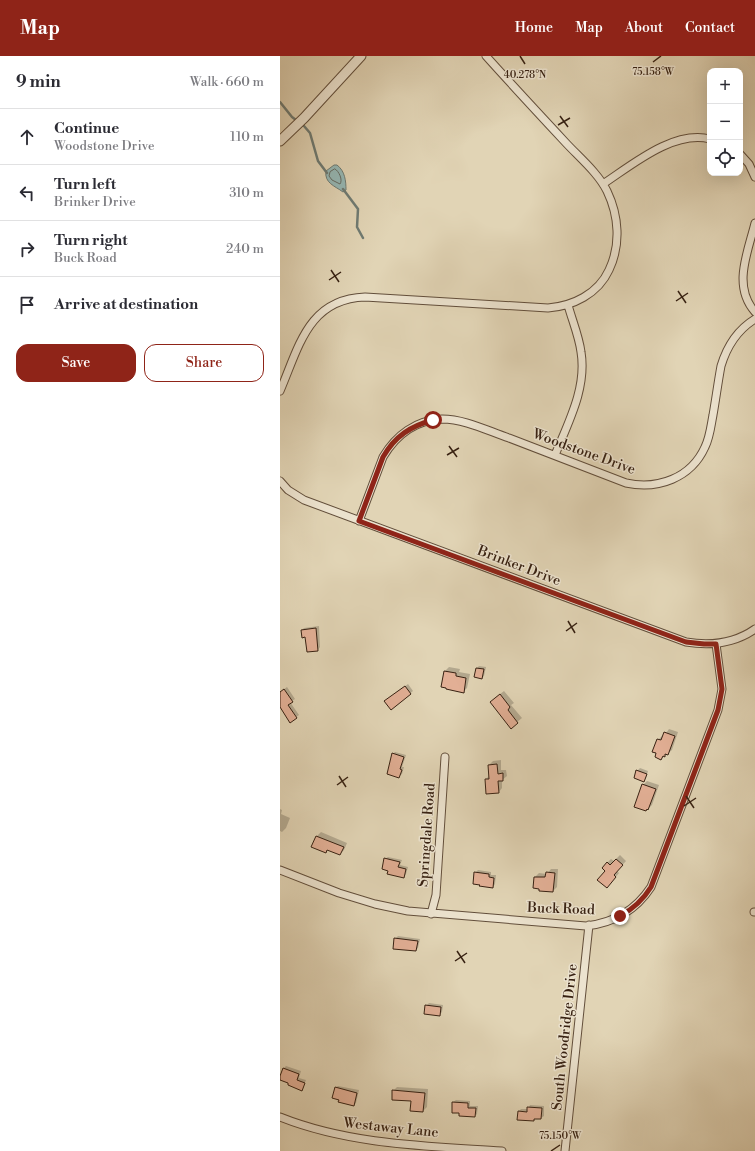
<!DOCTYPE html>
<html lang="en">
<head>
<meta charset="utf-8">
<style>
  :root { --surface:#fff; --page:#f7f7f7; --text:#2b2b33; --muted:#7c7c81; --line:#e1e1e2; --accent:#8f2418 }
  body { margin:0; font-family:"Libre Bodoni",serif; background:var(--page); color:var(--text) }
  .controls { position:absolute; right:12px; top:12px; display:grid; overflow:hidden; border-radius:8px; box-shadow:0 4px 16px #0002 }
  .controls button { width:36px; height:36px; display:grid; place-items:center; padding:0; border:0; border-bottom:1px solid var(--line); background:var(--surface); color:var(--text); font:20px sans-serif }
  .stop { position:absolute; width:12px; height:12px; margin:-9px; border:3px solid #8f2418; border-radius:50%; background:#fff }
  .stop.end { background:#8f2418; border-color:#fff; box-shadow:0 1px 4px #0008 }
  .list { margin:0; padding:0; list-style:none }
  h2 { display:flex; justify-content:space-between; align-items:center; height:52px; margin:0; padding:0 16px; font-size:17px }
  h2 small { font-size:13px; font-weight:400; color:var(--muted) }
  .list li { display:grid; grid-template-columns:26px 1fr auto; gap:12px; align-items:center; box-sizing:border-box; height:56px; padding:0 16px; border-top:1px solid var(--line) }
  .list b { display:block; font-size:15px; white-space:nowrap }
  .list p { margin:0; font-size:13px; white-space:nowrap; color:var(--muted) }
  .list em { font-size:13px; font-style:normal; color:var(--muted) }
  .actions { display:flex; gap:8px; padding:12px 16px }
  .actions a { flex:1; padding:9px 0; border:1px solid var(--accent); border-radius:12px; text-align:center; font-size:14px; color:var(--accent) }
  .actions .main { background:var(--accent); color:#fff }
  .icon { flex:none; width:22px; height:22px; fill:none; stroke:currentColor; stroke-width:2; stroke-linecap:round; stroke-linejoin:round }
  .map { position:relative; flex:none; width:475px; height:1095px; overflow:hidden }
  header { display:flex; align-items:center; gap:24px; box-sizing:border-box; height:56px; padding:0 20px; background:var(--accent); color:#fff }
  header strong { font-size:19px }
  nav { display:flex; gap:22px; margin-inline-start:auto; font-size:14px }
  main { display:flex }
  aside { flex:1; background:var(--surface) }
  .map>svg:first-child { display:block }
</style>
</head>
<body>
<header>
<strong>Map</strong>
<nav><a>Home</a><a>Map</a><a>About</a><a>Contact</a></nav>
</header>
<main>
<aside>
<h2>9 min<small>Walk · 660 m</small></h2>
<ul class="list">
<li><svg class="icon" aria-label="ahead" viewBox="0 0 24 24"><path d="M12 20V5M6 11l6-6 6 6"/></svg><div><b>Continue</b><p>Woodstone Drive</p></div><em>110 m</em></li>
<li><svg class="icon" aria-label="left" viewBox="0 0 24 24"><path d="M17 20v-9H6M10 6l-5 5 5 5"/></svg><div><b>Turn left</b><p>Brinker Drive</p></div><em>310 m</em></li>
<li><svg class="icon" aria-label="right" viewBox="0 0 24 24"><path d="M7 20v-9h11M14 6l5 5-5 5"/></svg><div><b>Turn right</b><p>Buck Road</p></div><em>240 m</em></li>
<li><svg class="icon" aria-label="arrive" viewBox="0 0 24 24"><path d="M6 21V4h12l-3 4 3 4H6"/></svg><div><b>Arrive at destination</b></div></li>
</ul>
<div class="actions"><a class="main">Save</a><a>Share</a></div>
</aside>
<div class="map">
<svg width="475" height="1095" viewBox="0 0 475 1095">
  <rect width="100%" height="100%" fill="#e1d4b5"/>
  <filter id="stains"><feTurbulence type="fractalNoise" baseFrequency=".005" numOctaves="4"/><feColorMatrix values="0 0 0 0 .2 0 0 0 0 .09 0 0 0 0 .02 0 0 0 .5 -.17"/></filter>
  <radialGradient id="worn" r=".72"><stop offset=".6" stop-color="#630" stop-opacity="0"/><stop offset="1" stop-color="#630" stop-opacity=".3"/></radialGradient>
  <path fill="#95b7b4" stroke="#6f7b73" d="M54,109H57C65,115 66,125 66,134L63,136C55,130 44,127 46,115Z"/>
  <path fill="#0003" d="M39,570L40,591L38,594L22,574L24,572Z
    M199,610L206,611L204,620L202,622L197,612Z
    M169,611L180,613L179,616L190,618L187,632L183,636L165,615Z
    M128,628L133,635L122,644L108,643Z
    M7,631L15,643L10,646L19,659L16,661L0,649V636Z
    M224,635L234,647L231,649L242,662L231,671L215,642Z
    M389,673L398,676L392,694L381,703L378,684L382,680H384Z
    M115,696L126,699L122,711H124L122,718L119,720L113,698Z
    M221,704V714H226L227,720L222,724V732L219,736L206,723L210,719L209,709L213,705Z
    M360,712L368,715L366,722L364,724L357,715Z
    M367,725L379,729L372,749L368,753L363,729Z
    M0,753L2,754L1,758L10,762L6,772L2,776L0,775Z
    M41,776L67,787L64,794L60,798L48,793L46,796L33,791L37,780Z
    M340,799L346,805L337,815L339,817L331,827L327,815V807L331,803L334,805Z
    M108,801L122,804L120,809L128,811L126,818L124,821L105,803Z
    M271,813H278L277,831L273,835L255,821L259,817L267,818Z
    M198,814L211,816V819H216L215,828L213,831L195,817Z
    M118,880L140,883L138,892L136,894L115,883Z
    M149,947L163,949L162,956L159,959L146,950Z
    M6,1010L21,1015L19,1022L26,1024L22,1033L10,1026L0,1023L4,1012Z
    M58,1030L79,1034L76,1047L74,1049L55,1032Z
    M117,1031L148,1033L147,1051L143,1055L132,1044L113,1035Z
    M176,1044L190,1045V1050H198L197,1058L195,1060L180,1056L173,1046Z
    M250,1049L264,1050V1060L261,1062H256L254,1064L239,1055L241,1053H248Z"/>
  <g fill="none" stroke-linecap="round" stroke-linejoin="round">
    <path stroke="#666c63" stroke-width="1" d="M55,113C59,115 63,124 60,128L52,124L49,120L50,116Z"/>
    <path stroke="#6f7b73" stroke-width="2.5" d="M0,46L12,61L24,70L30,77L38,105L47,117
      M63,133L78,153L77,171L83,182"/>
  </g>
  <path fill="#e2af95" stroke="#372112" d="M36,572L38,595L27,596L25,581L22,582L21,574Z
    M196,612L204,613L202,623L194,621Z
    M164,615L176,617V620L186,622L184,637L166,633V632L161,631Z
    M125,630L131,638L111,654L104,645Z
    M4,633L13,646L8,649L17,662L10,667L0,651V636Z
    M220,638L230,651L228,654L238,667L231,673L210,646Z
    M384,676L395,680L388,699L385,698V701L383,700L381,704L375,701L376,697L372,696L377,683L381,684Z
    M112,697L124,701L120,713L122,714L119,722L107,718Z
    M217,708L218,718L223,717V725H218L219,737L206,738L205,723H209L208,709Z
    M356,714L367,718L364,726L354,722Z
    M362,728L376,733L368,754L367,753L366,755L354,751Z
    M36,780L64,791L60,799L47,794L46,797L31,791Z
    M104,802L120,806L118,811L126,813L124,822L107,818L108,815L102,813Z
    M336,803L343,809L334,819L336,821L327,832L317,824L325,815L322,812L327,806L330,809Z
    M194,816L209,818V821L214,822L213,832L199,830L200,829L193,828Z
    M266,816L275,817L273,836L259,835V833L253,832L254,821H265Z
    M114,882L138,885L136,895L113,893Z
    M145,949L161,951L160,960L144,958Z
    M3,1012L19,1018L17,1024L25,1027L22,1035L8,1029V1027L0,1024V1020Z
    M55,1031L77,1037L74,1050L58,1046L59,1044L52,1042Z
    M112,1034L145,1037L143,1056L130,1055L131,1045L112,1044Z
    M172,1046L188,1047V1052H196L195,1061L179,1060V1057H172Z
    M247,1051L262,1052L261,1063H254V1065L237,1064L238,1055L247,1056Z"/>
  <g fill="none" stroke-linecap="round" stroke-linejoin="round">
    <g stroke="#624e3b" stroke-width="9">
      <path id="minor" d="M460,98L469,108L475,121
        M323,128C352,109 393,74 430,83
        M475,167C468,196 452,230 475,256
        M0,335C19,291 28,243 85,241L268,252C293,250 318,238 329,214C341,189 339,160 327,135C318,117 300,102 286,87C259,58 232,29 206,0
        M275,399C288,367 307,332 301,296C299,280 292,264 288,249
        M0,425L8,434L24,444L406,586C430,590 455,587 475,573
        M79,465L103,401C116,379 136,364 162,363C185,363 208,375 229,382C268,397 307,412 346,427C378,434 411,422 425,391C430,381 431,369 433,359C436,342 438,326 441,310C447,290 457,274 475,263
        M0,814L59,837L95,848L128,855L306,870C333,867 356,854 371,831L438,654L442,633L436,588
        M474,856H475
        M151,858L156,839L165,701
        M0,1061C70,1089 147,1090 222,1095
        M285,1095L309,869"/>
    </g>
    <g stroke="#624e3b" stroke-width="11">
      <path id="tertiary" d="M0,85L24,62L81,0"/>
    </g>
    <use href="#minor" stroke="#ece3cf" stroke-width="7"/>
    <use href="#tertiary" stroke="#ece3cf" stroke-width="9"/>
  </g>
  <g fill="none" stroke-linecap="round" stroke-linejoin="round">
    <path stroke="#8f2418" stroke-width="5" d="M153,364C131,370 115,380 103,401L79,465L406,586L424,588H436L442,633L438,654L371,831C363,844 353,853 340,860"/>
  </g>
  <path fill="none" stroke="#372112" stroke-width="1.5" d="M240,0L245,8M373,6L381,0M280,60L288,71M278,69L290,62M51,214L59,226M49,224L61,216M398,235L406,247M396,245L408,237M169,390L177,401M167,399L179,392M288,565L295,577M286,575L297,567M59,720L66,731M57,729L68,721M406,740L414,752M404,750L416,742M177,895L185,907M175,905L187,897M271,1095L280,1089"/>
  <g text-anchor="middle" dominant-baseline="central" stroke-width="3" stroke-linejoin="round" paint-order="stroke">
    <g font-size="14" fill="#372112" stroke="#ece3cf">
      <text transform="translate(304 396) rotate(20)">Woodstone Drive</text>
      <text transform="translate(239 510) rotate(21)">Brinker Drive</text>
      <text transform="translate(147 779) rotate(-86)">Springdale Road</text>
      <text transform="translate(281 853) rotate(2)">Buck Road</text>
      <text transform="translate(285 981) rotate(-84)">South Woodridge Drive</text>
      <text transform="translate(111 1072) rotate(6)">Westaway Lane</text>
    </g>
  </g>
  <g font-size="10" text-anchor="middle" fill="#372112" stroke="#ece3cf" stroke-width="3" stroke-linejoin="round" paint-order="stroke">
    <text x="373" y="19">75.158°W</text>
    <text x="245" y="22">40.278°N</text>
    <text x="280" y="1083">75.150°W</text>
  </g>
  <rect width="100%" height="100%" filter="url(#stains)"/>
  <rect width="100%" height="100%" fill="url(#worn)"/>
</svg>
<div class="controls">
<button>+</button>
<button>−</button>
<button><svg class="icon" aria-label="locate" viewBox="0 0 24 24"><circle cx="12" cy="12" r="6"/><path d="M12 2v4M12 18v4M2 12h4M18 12h4"/></svg></button>
</div>
<div class="stop" style="left:153px;top:364px"></div>
<div class="stop end" style="left:340px;top:860px"></div>
</div>
</main>
</body>
</html>
